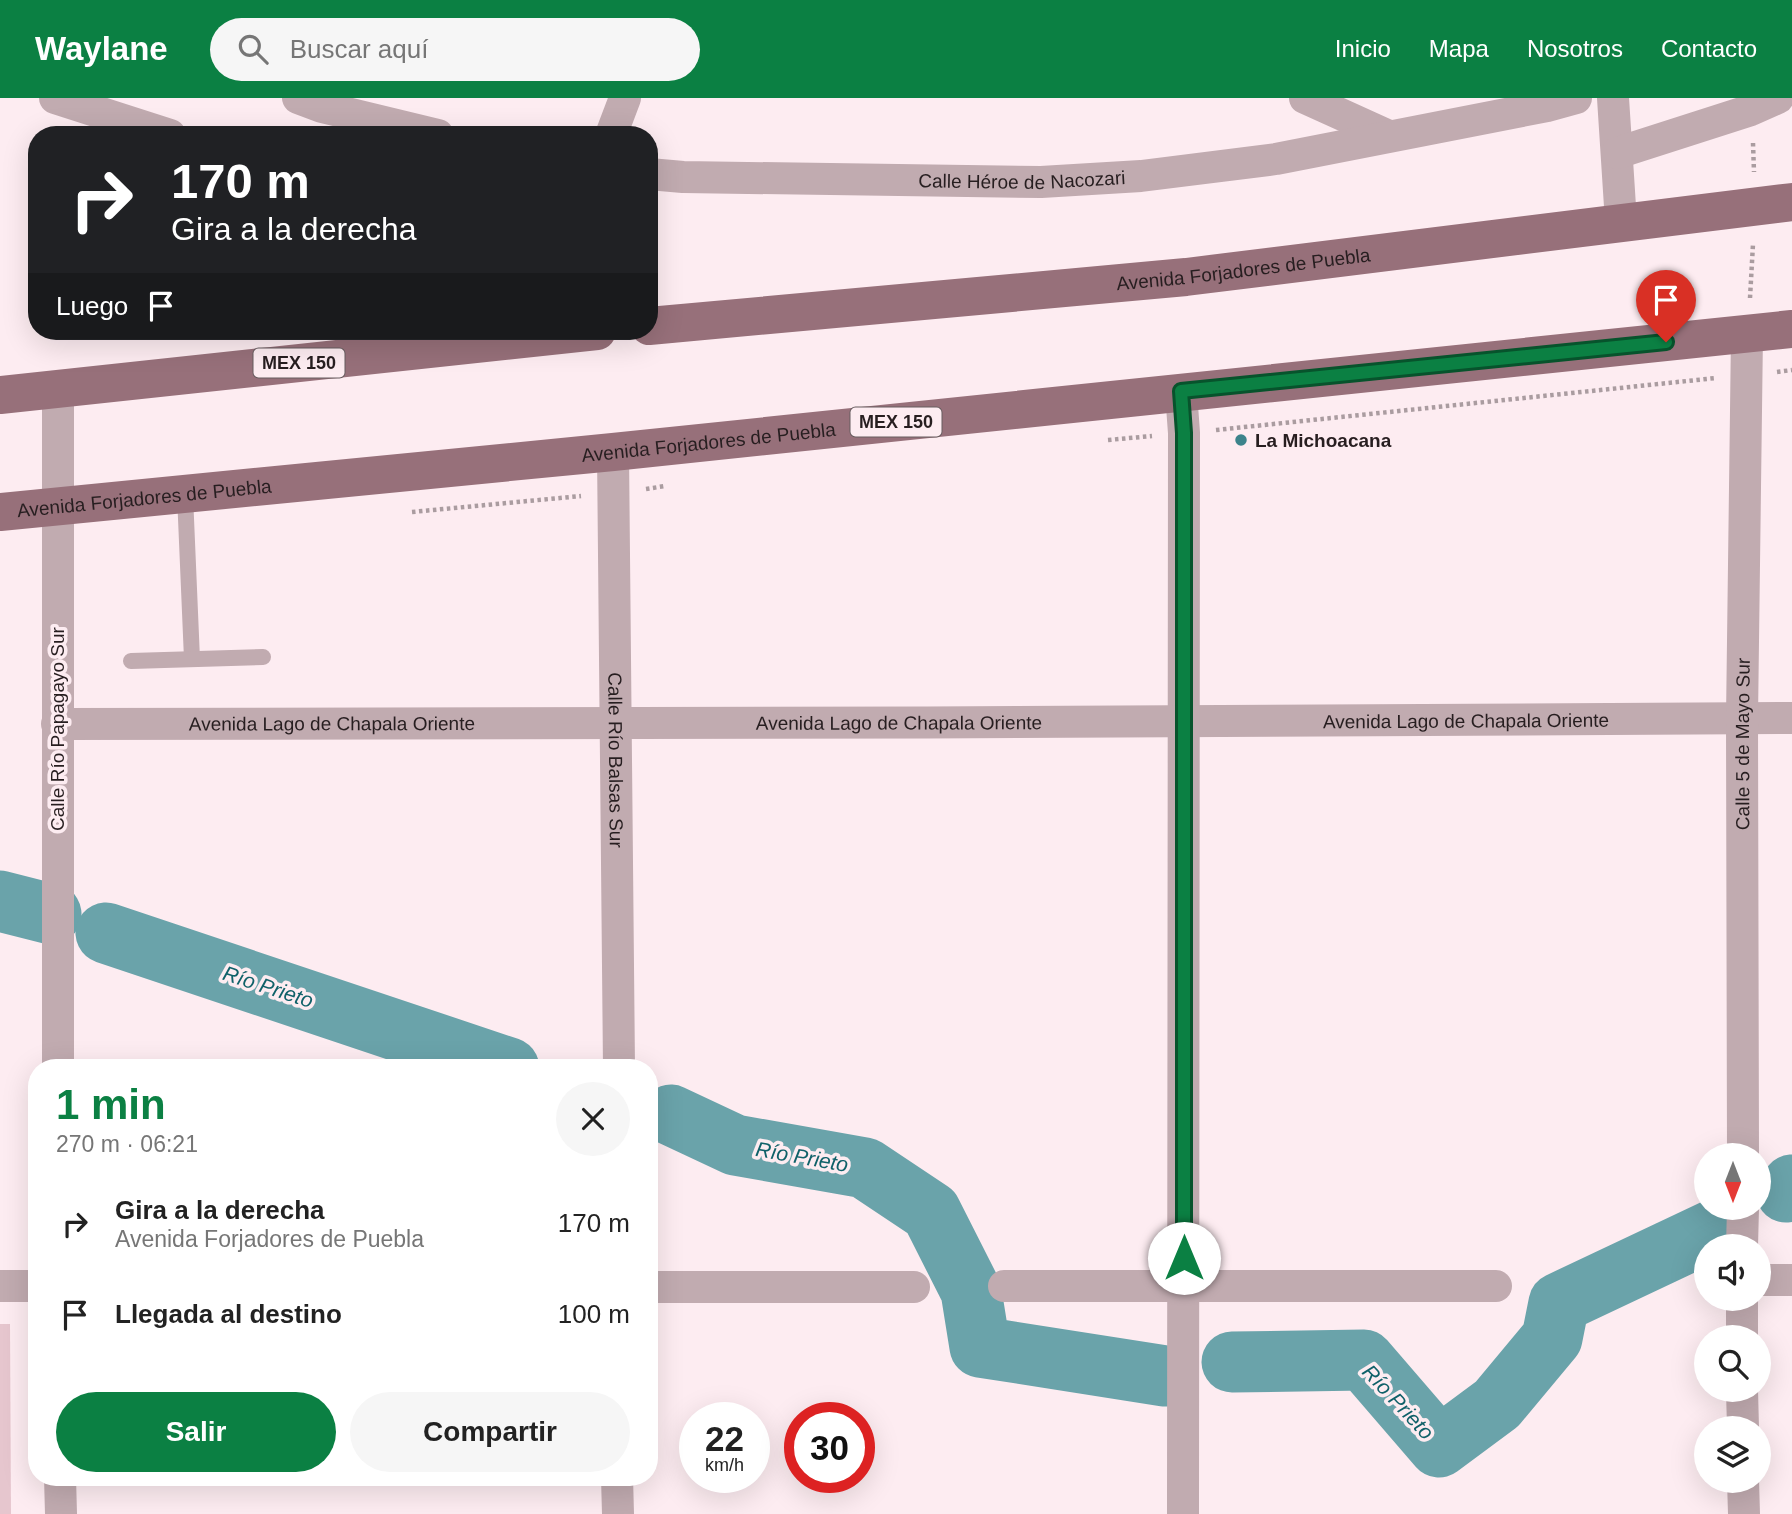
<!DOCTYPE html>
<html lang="es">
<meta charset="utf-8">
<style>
body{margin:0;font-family:Arial,sans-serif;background:#f6f6f6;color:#222;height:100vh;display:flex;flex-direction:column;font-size:26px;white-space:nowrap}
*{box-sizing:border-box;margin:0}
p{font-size:23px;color:#767676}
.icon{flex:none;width:38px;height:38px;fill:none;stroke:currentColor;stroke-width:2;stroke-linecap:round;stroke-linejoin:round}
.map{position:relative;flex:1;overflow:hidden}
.panel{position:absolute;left:28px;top:961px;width:630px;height:427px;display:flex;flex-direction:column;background:#fff;border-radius:28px;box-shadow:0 7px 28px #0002}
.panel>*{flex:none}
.banner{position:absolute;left:28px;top:28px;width:630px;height:214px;border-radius:28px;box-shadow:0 7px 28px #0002;background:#202124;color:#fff;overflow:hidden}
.needle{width:46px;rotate:180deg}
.buttons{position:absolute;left:1694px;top:1045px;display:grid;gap:14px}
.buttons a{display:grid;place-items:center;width:77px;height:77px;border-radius:50%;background:#fff;box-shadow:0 7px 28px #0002;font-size:35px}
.speed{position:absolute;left:679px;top:1304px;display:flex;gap:14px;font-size:35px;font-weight:700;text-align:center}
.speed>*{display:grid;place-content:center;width:91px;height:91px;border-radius:50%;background:#fff;box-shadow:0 7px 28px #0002;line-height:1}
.speed small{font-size:18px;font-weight:400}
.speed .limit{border:10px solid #d22;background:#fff;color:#111}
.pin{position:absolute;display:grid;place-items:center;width:60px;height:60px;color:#fff;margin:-72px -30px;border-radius:50% 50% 50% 0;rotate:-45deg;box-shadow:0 0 7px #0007}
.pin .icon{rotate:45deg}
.me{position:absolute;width:77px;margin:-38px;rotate:0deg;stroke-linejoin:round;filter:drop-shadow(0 0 5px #0008)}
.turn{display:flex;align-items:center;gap:24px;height:147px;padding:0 28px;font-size:32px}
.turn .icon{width:91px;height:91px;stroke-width:2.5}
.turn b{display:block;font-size:49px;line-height:60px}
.then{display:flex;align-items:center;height:66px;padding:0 28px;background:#0003;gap:14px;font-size:26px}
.round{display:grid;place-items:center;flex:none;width:74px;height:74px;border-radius:37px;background:#f6f6f6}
.headline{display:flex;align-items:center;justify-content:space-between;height:119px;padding:0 28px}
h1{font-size:42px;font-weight:700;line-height:52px;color:#0b8043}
.button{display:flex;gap:14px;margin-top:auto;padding:14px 28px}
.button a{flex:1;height:80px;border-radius:42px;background:#0b8043;color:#fff;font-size:28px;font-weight:700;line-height:80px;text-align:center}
.button a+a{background:#f6f6f6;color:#222}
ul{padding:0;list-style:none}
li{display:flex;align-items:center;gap:21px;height:91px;padding:0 28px}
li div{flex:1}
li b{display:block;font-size:26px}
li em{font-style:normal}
header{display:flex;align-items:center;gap:42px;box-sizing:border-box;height:98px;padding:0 35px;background:#0b8043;color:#fff}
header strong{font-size:33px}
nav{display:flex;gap:38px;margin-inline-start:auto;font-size:24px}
.search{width:490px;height:63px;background:#f6f6f6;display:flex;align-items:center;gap:18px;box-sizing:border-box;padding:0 24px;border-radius:38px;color:#767676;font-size:26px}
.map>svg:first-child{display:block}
.green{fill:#e6c6ce}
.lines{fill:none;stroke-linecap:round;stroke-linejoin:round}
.river{stroke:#6aa3aa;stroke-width:61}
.path{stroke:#aa9ca0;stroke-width:4.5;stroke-dasharray:3.5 3.5;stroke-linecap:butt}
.service{stroke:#c1abb0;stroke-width:16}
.minor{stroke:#c1abb0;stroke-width:32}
.primary{stroke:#97707a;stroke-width:38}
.route-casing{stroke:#07532c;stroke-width:18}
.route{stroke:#0b8043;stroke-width:12}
.poi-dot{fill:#3c838b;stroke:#fdecf1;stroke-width:2.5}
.labels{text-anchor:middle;stroke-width:7;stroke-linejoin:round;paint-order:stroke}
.shield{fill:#fdecf1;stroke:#675c5f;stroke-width:2}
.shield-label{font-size:18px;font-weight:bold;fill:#271e20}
.street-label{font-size:19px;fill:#271e20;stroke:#fdecf1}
.poi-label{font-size:19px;font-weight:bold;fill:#271e20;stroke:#fdecf1;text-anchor:start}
.water-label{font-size:21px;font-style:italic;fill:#106169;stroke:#fdecf1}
</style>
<header>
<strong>Waylane</strong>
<div class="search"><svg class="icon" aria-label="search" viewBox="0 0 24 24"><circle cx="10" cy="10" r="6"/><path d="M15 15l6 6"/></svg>Buscar aquí</div>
<nav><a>Inicio</a><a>Mapa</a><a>Nosotros</a><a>Contacto</a></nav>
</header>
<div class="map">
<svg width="1792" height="1416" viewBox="0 0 1792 1416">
<rect width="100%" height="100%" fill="#fdecf1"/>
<path class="green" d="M0 1226H10L11 1416H0Z"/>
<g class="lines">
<g class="river">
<path d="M0 803 51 816"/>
<path d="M106 835 509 970"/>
<path d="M671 1017 735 1047 865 1070 931 1114 971 1193 980 1249 1165 1278"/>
<path d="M1786 1094 1792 1087"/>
<path d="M1232 1264 1364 1262 1439 1349 1497 1306 1552 1240 1559 1205 1724 1127"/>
</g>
<g class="path">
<path d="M1753 45 1754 74"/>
<path d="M1750 200 1753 146"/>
<path d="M1777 274 1792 272"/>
<path d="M1216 332 1716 280"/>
<path d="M1108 342 1152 338"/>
<path d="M646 391 665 388"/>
<path d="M412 414 581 398"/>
</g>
<g class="service">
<path d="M185 397 192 561"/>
<path d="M131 563 263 559"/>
</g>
<g class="minor">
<path d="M55 0 170 37"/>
<path d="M298 0 322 9 438 37"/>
<path d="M1305 0 1389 38"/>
<path d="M1613 0 1621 124"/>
<path d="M611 37 625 0"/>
<path d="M1617 55 1751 12 1778 0"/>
<path id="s1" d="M649 76 683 79 1041 84 1141 78 1276 61 1547 8 1576 0"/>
<path d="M58 292V970"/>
<path d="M1181 294 1184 335 1183 1416"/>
<path id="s2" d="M613 354 619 970"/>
<path id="s3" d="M57 626C635 624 1214 626 1792 620"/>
<path id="s4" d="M1743 1057 1742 620 1747 236"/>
<path d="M1742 1148 1743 1110"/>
<path d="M1759 1182H1792"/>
<path d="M0 1188H37"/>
<path d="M1004 1188H1496"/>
<path d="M649 1189H914"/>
<path d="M1742 1200V1239"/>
<path d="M1742 1292 1743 1330"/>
<path d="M60 1379 61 1416"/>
<path d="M617 1379 618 1416"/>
<path d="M1743 1382 1744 1416"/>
</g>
<g class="primary">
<path id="s5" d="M649 228 1186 179 1792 104"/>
<path d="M0 297 597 233"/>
<path id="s6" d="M0 414 613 354 1792 231"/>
</g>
</g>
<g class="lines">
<defs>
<path id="route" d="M1184 1160V335L1181 293 1666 244"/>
</defs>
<use href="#route" class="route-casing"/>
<use href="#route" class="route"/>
</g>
<circle class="poi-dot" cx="1241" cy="342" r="7"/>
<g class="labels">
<g class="shield">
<rect x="253.5" y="250.5" width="91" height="29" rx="5"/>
<rect x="850.5" y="309.5" width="91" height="29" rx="5"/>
</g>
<g class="shield-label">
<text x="299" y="271">MEX 150</text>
<text x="896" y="330">MEX 150</text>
</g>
<g class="street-label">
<text dy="7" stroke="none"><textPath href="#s1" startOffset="373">Calle Héroe de Nacozari</textPath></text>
<text dy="7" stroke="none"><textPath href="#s5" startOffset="597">Avenida Forjadores de Puebla</textPath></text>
<text dy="7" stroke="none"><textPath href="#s6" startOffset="712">Avenida Forjadores de Puebla</textPath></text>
<text dy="7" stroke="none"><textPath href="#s6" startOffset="145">Avenida Forjadores de Puebla</textPath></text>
<text dy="7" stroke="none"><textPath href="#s3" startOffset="1409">Avenida Lago de Chapala Oriente</textPath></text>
<text dy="7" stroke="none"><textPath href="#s3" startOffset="842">Avenida Lago de Chapala Oriente</textPath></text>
<text dy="7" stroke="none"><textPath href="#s3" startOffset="275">Avenida Lago de Chapala Oriente</textPath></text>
<text transform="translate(57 631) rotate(-90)" y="7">Calle Río Papagayo Sur</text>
<text dy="7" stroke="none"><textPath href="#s4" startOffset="411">Calle 5 de Mayo Sur</textPath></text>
<text dy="7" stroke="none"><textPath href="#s2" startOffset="308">Calle Río Balsas Sur</textPath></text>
</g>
<g class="poi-label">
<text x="1255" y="349">La Michoacana</text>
</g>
<g class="water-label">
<text transform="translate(268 889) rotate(18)" y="7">Río Prieto</text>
<text transform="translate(802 1059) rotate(10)" y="7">Río Prieto</text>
<text transform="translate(1398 1304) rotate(47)" y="7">Río Prieto</text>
</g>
</g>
</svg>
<div class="buttons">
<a><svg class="needle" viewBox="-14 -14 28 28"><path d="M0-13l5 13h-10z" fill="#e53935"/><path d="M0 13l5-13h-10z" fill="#767676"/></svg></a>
<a><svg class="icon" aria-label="sound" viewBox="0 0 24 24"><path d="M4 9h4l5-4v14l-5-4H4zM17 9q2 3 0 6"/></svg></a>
<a><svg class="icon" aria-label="search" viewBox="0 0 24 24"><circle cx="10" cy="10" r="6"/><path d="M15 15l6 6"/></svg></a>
<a><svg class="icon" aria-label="layers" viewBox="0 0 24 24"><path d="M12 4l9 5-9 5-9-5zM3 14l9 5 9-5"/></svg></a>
</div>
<div class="speed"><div>22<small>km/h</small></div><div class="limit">30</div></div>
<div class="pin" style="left:1666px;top:244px;background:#d93025"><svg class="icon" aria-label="arrive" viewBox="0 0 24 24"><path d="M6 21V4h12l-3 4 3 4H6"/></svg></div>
<svg class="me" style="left:1184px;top:1160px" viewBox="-20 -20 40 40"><circle r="19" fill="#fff"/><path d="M0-13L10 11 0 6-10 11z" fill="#0b8043"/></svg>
<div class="banner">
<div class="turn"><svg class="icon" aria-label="right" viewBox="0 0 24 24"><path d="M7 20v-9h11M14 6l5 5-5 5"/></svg><div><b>170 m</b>Gira a la derecha</div></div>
<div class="then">Luego<svg class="icon" aria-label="arrive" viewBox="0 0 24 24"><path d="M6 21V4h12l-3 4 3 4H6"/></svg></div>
</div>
<section class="panel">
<div class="headline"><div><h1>1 min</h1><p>270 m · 06:21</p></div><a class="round"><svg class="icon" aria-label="close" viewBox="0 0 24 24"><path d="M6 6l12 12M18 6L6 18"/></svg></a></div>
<ul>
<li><svg class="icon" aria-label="right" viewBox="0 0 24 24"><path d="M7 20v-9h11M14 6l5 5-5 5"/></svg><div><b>Gira a la derecha</b><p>Avenida Forjadores de Puebla</p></div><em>170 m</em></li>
<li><svg class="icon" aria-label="arrive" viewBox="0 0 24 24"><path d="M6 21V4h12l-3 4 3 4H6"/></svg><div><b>Llegada al destino</b></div><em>100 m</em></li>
</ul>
<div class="button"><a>Salir</a><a>Compartir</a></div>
</section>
</div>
